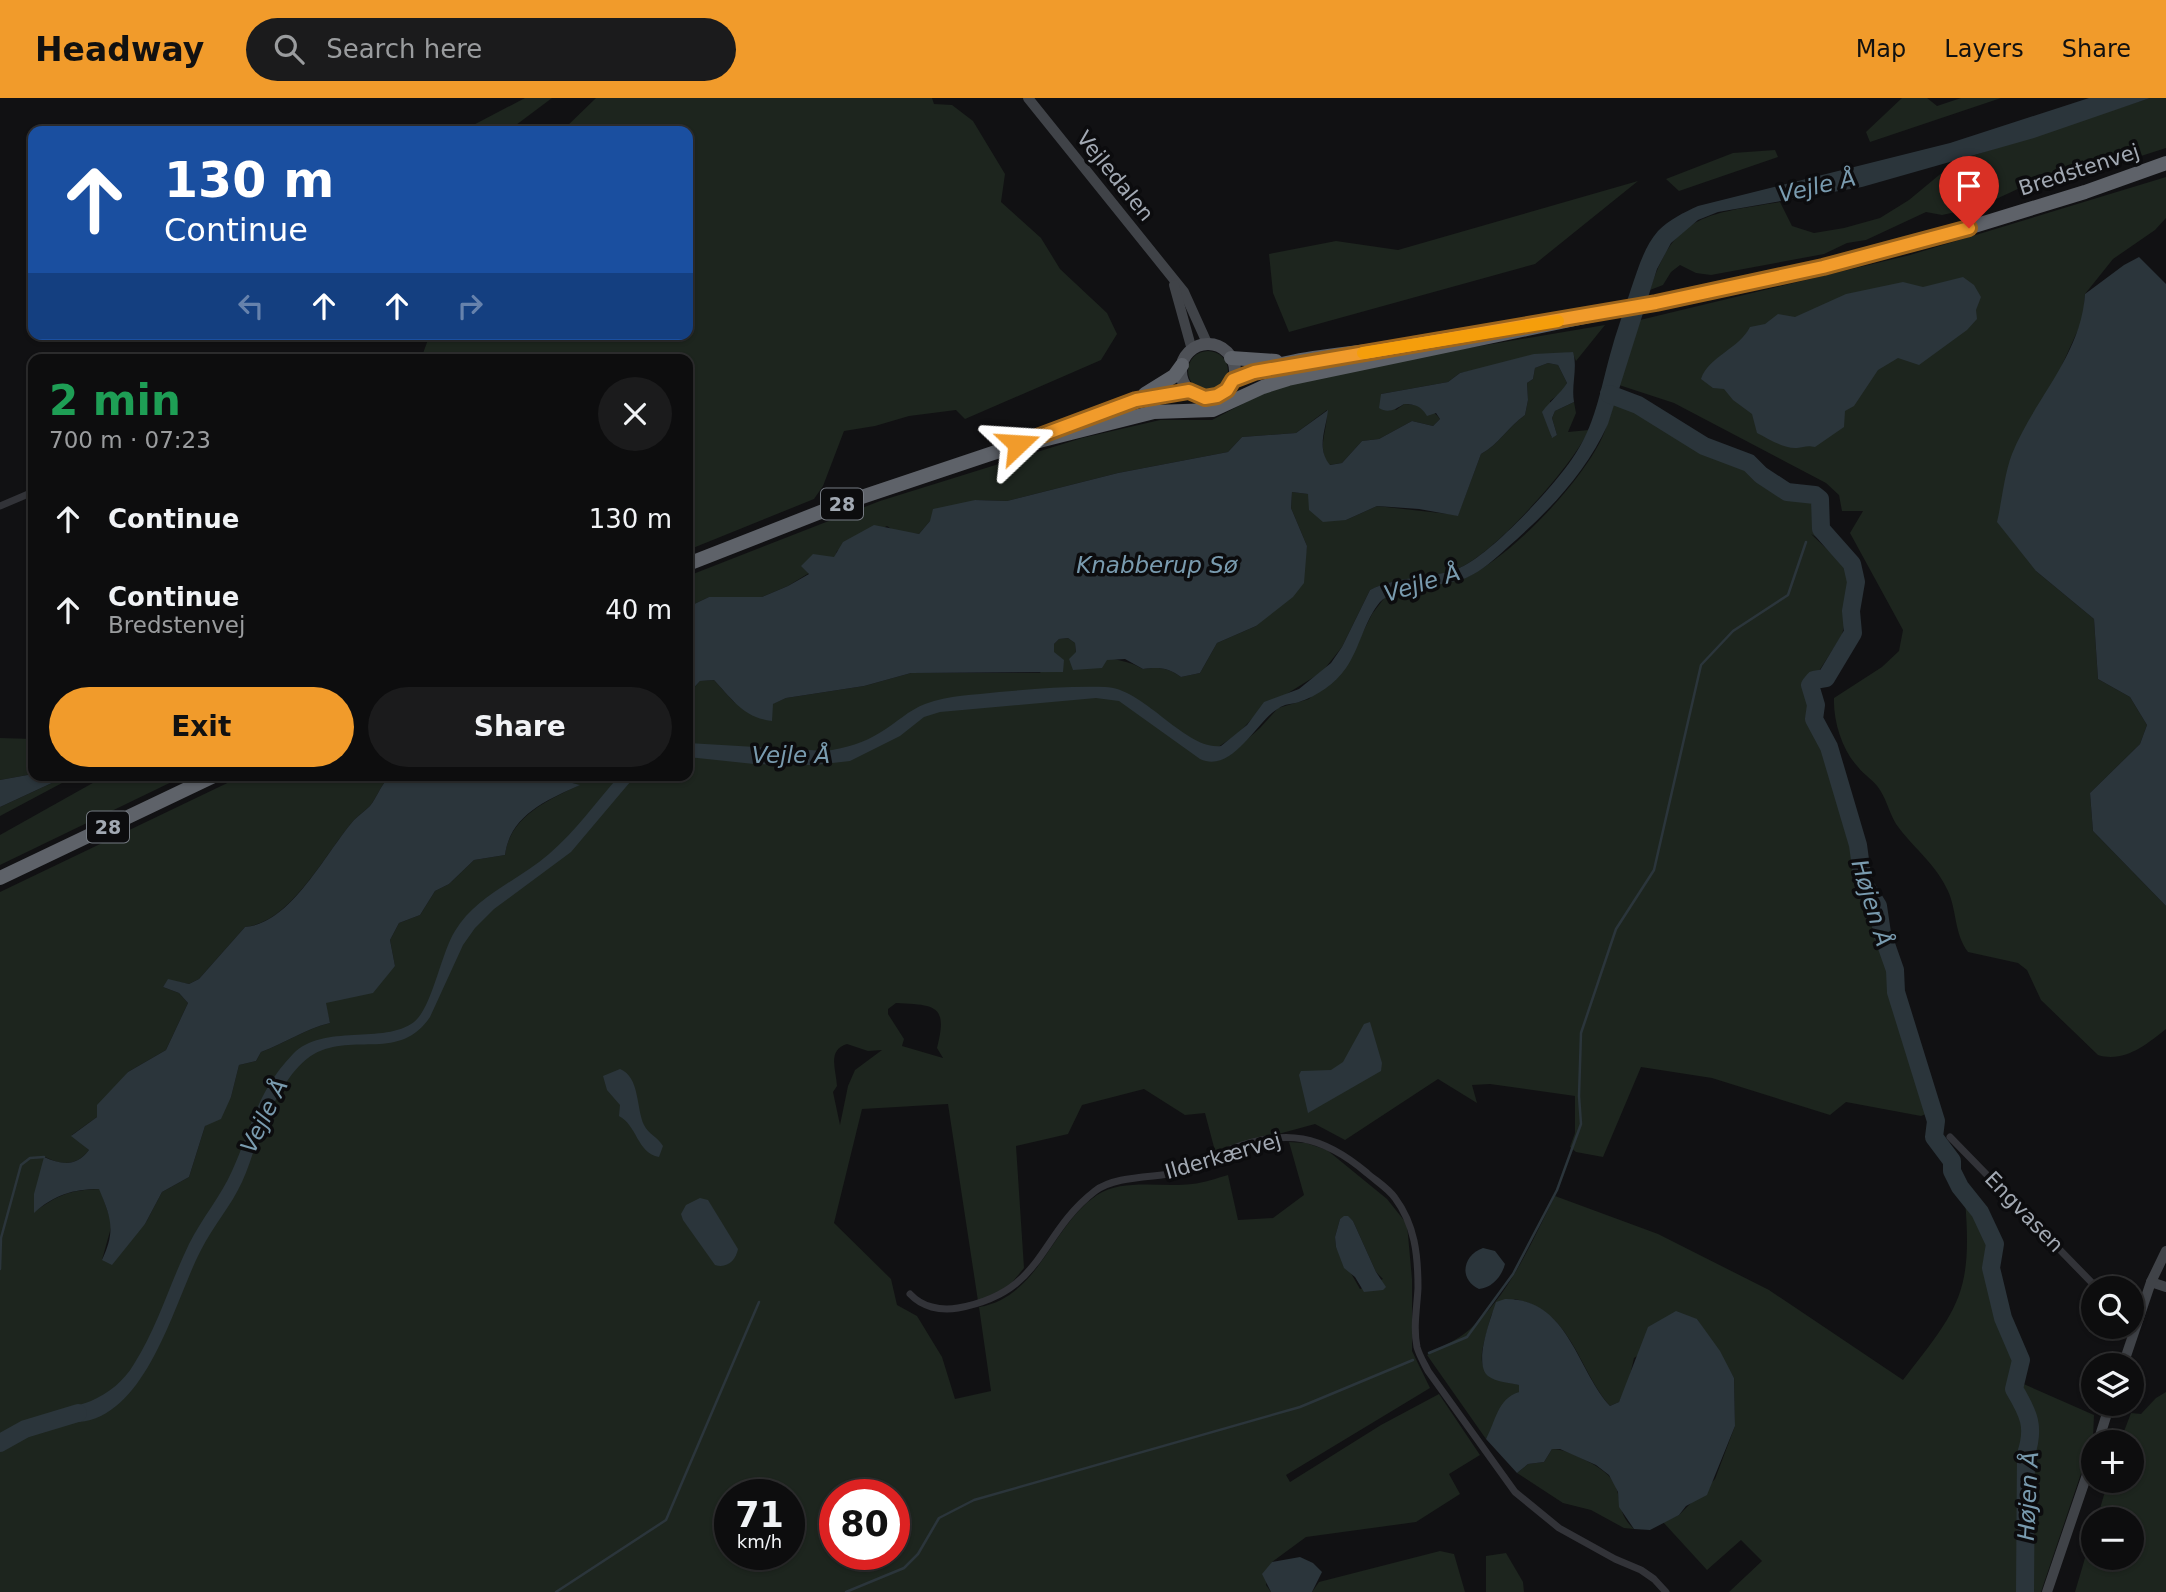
<!DOCTYPE html>
<meta charset="utf-8">
<style>
body{margin:0;font-family:"DejaVu Sans",sans-serif;background:#1b1b1c;color:#f1f3f6;height:100vh;display:flex;flex-direction:column;font-size:26px;white-space:nowrap}
*{box-sizing:border-box;margin:0}
p{font-size:23px;color:#9a9c9e}
.icon{flex:none;width:38px;height:38px;fill:none;stroke:currentColor;stroke-width:2;stroke-linecap:round;stroke-linejoin:round}
.map{position:relative;flex:1;overflow:hidden}
.sheet{position:absolute;left:28px;top:256px;width:665px;height:427px;display:flex;flex-direction:column;background:#0d0d0e;border-radius:14px;box-shadow:0 2px 5px #0004,0 0 0 2px #2d2d2e}
.sheet>*{flex:none}
.top-card{position:absolute;left:28px;top:28px;width:665px;height:214px;border-radius:14px;box-shadow:0 2px 5px #0004,0 0 0 2px #2d2d2e;background:#1a4fa0;color:#fff;overflow:hidden}
.tools{position:absolute;left:2081px;top:1178px;display:grid;gap:14px}
.tools a{display:grid;place-items:center;width:63px;height:63px;border-radius:50%;background:#0d0d0e;box-shadow:0 2px 5px #0004,0 0 0 2px #2d2d2e;font-size:35px}
.speed{position:absolute;left:714px;top:1381px;display:flex;gap:14px;font-size:35px;font-weight:700;text-align:center}
.speed>*{display:grid;place-content:center;width:91px;height:91px;border-radius:50%;background:#0d0d0e;box-shadow:0 2px 5px #0004,0 0 0 2px #2d2d2e;line-height:1}
.speed small{font-size:18px;font-weight:400}
.speed .limit{border:10px solid #d22;background:#fff;color:#111}
.pin{position:absolute;display:grid;place-items:center;width:60px;height:60px;color:#fff;margin:-72px -30px;border-radius:50% 50% 50% 0;rotate:-45deg;box-shadow:0 0 7px #0007}
.pin .icon{rotate:45deg}
.me{position:absolute;width:77px;margin:-38px;rotate:70deg;stroke-linejoin:round;filter:drop-shadow(0 0 5px #0008)}
.turn{display:flex;align-items:center;gap:24px;height:147px;padding:0 21px;font-size:32px}
.turn .icon{width:91px;height:91px;stroke-width:2.5}
.turn b{display:block;font-size:49px;line-height:60px}
.lanes{display:flex;align-items:center;height:66px;padding:0 21px;background:#0003;justify-content:center;gap:35px;direction:ltr}
.lanes .off{opacity:.35}
.round{display:grid;place-items:center;flex:none;width:74px;height:74px;border-radius:37px;background:#1b1b1c}
.headline{display:flex;align-items:center;justify-content:space-between;height:119px;padding:0 21px}
h1{font-size:42px;font-weight:800;line-height:52px;color:#1e9e55}
.cta{display:flex;gap:14px;margin-top:auto;padding:14px 21px}
.cta a{flex:1;height:80px;border-radius:42px;background:#f19b2b;color:#111;font-size:28px;font-weight:800;line-height:80px;text-align:center}
.cta a+a{background:#1b1b1c;color:#f1f3f6}
ul{padding:0;list-style:none}
li{display:flex;align-items:center;gap:21px;height:91px;padding:0 21px}
li div{flex:1}
li b{display:block;font-size:26px}
li em{font-style:normal}
header{display:flex;align-items:center;gap:42px;box-sizing:border-box;height:98px;padding:0 35px;background:#f19b2b;color:#111}
header strong{font-size:33px}
nav{display:flex;gap:38px;margin-inline-start:auto;font-size:24px}
.search{width:490px;height:63px;background:#1b1b1c;display:flex;align-items:center;gap:18px;box-sizing:border-box;padding:0 24px;border-radius:38px;color:#9a9c9e;font-size:26px}
.map>svg:first-child{display:block}
.green{fill:#1d251e;fill-rule:evenodd}
.water{fill:#2b353b}
.lines{fill:none;stroke-linecap:round;stroke-linejoin:round}
.stream{stroke:#2b353b;stroke-width:2.5}
.river{stroke:#2b353b;stroke-width:18}
.street{stroke:#323338;stroke-width:7}
.secondary{stroke:#404348;stroke-width:10}
.primary{stroke:#4e5157;stroke-width:12}
.highway{stroke:#5e6269;stroke-width:14}
.route-casing{stroke:#9d651c;stroke-width:18}
.route{stroke:#f19b2b;stroke-width:12}
.slow{stroke:#f59e0b;stroke-width:12}
.labels{text-anchor:middle;stroke-width:7;stroke-linejoin:round;paint-order:stroke}
.shield{fill:#0c0c0e;stroke:#757a82;stroke-width:2}
.shield-label{font-size:19px;font-weight:bold;fill:#a2a9b3}
.street-label{font-size:21px;fill:#a2a9b3;stroke:#0c0c0e}
.water-label{font-size:23px;font-style:italic;fill:#799baf;stroke:#0c0c0e}
</style>
<header>
<strong>Headway</strong>
<div class="search"><svg class="icon" aria-label="search" viewBox="0 0 24 24"><circle cx="10" cy="10" r="6"/><path d="M15 15l6 6"/></svg>Search here</div>
<nav><a>Map</a><a>Layers</a><a>Share</a></nav>
</header>
<div class="map">
<svg width="2166" height="1494" viewBox="0 0 2166 1494">
<rect width="100%" height="100%" fill="#111113"/>
<g class="green">
<path d="M525 0H552L508 33H462Z"/>
<path d="M596 0H932L934 6 952 7 973 23 1005 76 1001 104 1041 140 1060 171 1107 215 1117 236 1101 262 965 321 956 312 909 318 875 328 844 333 823 388 814 401 688 452V261H421L430 236H688V33H562Z"/>
<path d="M1902 0H1927L1937 8 1961 0H2001L1870 44 1866 34Z"/>
<path d="M2150 0H2166V50L2060 84 2037 90 2022 89 1979 109 1942 117 1926 114 1866 142 1847 145 1824 156 1711 177 1696 175 1680 167 1671 174 1663 187 1650 192C1674 115 1709 116 1780 104L1792 128 1814 135 1844 130 1880 120 1909 102 1956 63Z"/>
<path d="M1775 52 1778 59 1679 93 1666 81 1733 55Z"/>
<path d="M2166 79V120L2155 132 2113 161 2085 196 2083 221 2062 267 2036 473 2094 521 2098 581 2130 599 2147 627 2140 646 2090 695 2093 733 2166 808V931C2146 947 2124 965 2098 957L2041 902 2027 872 2018 865 1968 854C1954 835 1957 813 1948 793 1937 768 1915 751 1899 730 1890 719 1888 704 1880 692 1874 682 1865 678 1858 669 1842 652 1833 622 1834 600L1882 569 1899 553 1903 532 1850 435 1863 413H1842L1839 397 1826 385 1674 305 1619 287 1640 222 1910 157Z"/>
<path d="M1638 83 1535 166 1289 234 1273 195 1269 156 1336 143 1398 152Z"/>
<path d="M1605 227 1576 263 1572 254 1460 275 1448 284 1381 296 1396 312 1404 306C1416 306 1433 310 1440 321L1433 328 1412 323 1379 341 1362 343 1342 365 1329 367C1316 349 1328 333 1327 312L1296 335 1242 339 1228 354 1118 375 1007 403 975 402 930 423 919 436 894 433 887 428 837 453 835 459 788 488 762 499H709L688 509V478L880 403 1082 340 1160 322H1212L1267 293 1294 285 1433 256Z"/>
<circle cx="1208" cy="273" r="20"/>
<path d="M1548 265 1558 267 1567 285 1562 294 1550 303 1551 339 1557 337 1552 320 1555 313 1574 304 1576 315 1568 334 1589 332C1572 368 1495 455 1459 470 1431 482 1398 478 1370 492L1342 549 1322 574 1259 613 1238 636 1218 649 1227 659 1260 630 1278 610 1309 601 1354 552 1372 516 1385 499 1465 480C1511 458 1576 390 1600 344 1607 330 1611 314 1616 299L1700 349 1745 370 1779 396 1810 401 1815 415 1818 440 1811 436 1830 454 1843 457 1851 484 1846 499V519L1842 537 1819 573 1811 576 1807 588 1816 607 1814 621 1829 649 1840 683 1858 747 1863 784 1878 808 1882 835 1895 872 1896 894 1933 1013 1921 1018 1846 1004 1830 1017 1712 980 1641 969 1603 1059 1576 1054 1570 1049 1575 1035V998L1490 986 1472 987 1477 1005 1438 981 1345 1042 1315 1026 1215 1053 1205 1015 1185 1017 1144 991 1082 1007 1068 1036 1016 1048 1024 1170 1006 1192 978 1203 948 1006 862 1011 834 1125 891 1181 897 1207 917 1218 942 1259 955 1301 991 1293 979 1209C1039 1199 1051 1128 1097 1097 1124 1080 1162 1090 1192 1086 1204 1085 1217 1080 1228 1077L1238 1122 1273 1120 1304 1097 1289 1044 1306 1045 1327 1052 1387 1101 1407 1126 1412 1181V1253L1430 1290 1286 1377 1290 1384 1381 1327 1439 1296 1480 1357 1449 1376 1460 1396 1416 1424 1306 1439 1272 1464 1266 1487 1271 1494H0V794L244 677H392C381 685 378 698 370 708 365 713 359 717 354 722 326 754 291 825 245 829L199 881 189 886 168 882 163 889 179 895 188 905 166 952 128 974 97 1019 72 1037 89 1052C76 1068 63 1068 45 1059L34 1114C58 1097 69 1092 100 1091L112 1126 102 1162 145 1126 162 1094 189 1079 205 1028 231 999 239 967 256 963 261 954C285 945 305 931 330 925L325 905 395 868 390 842 399 825 420 817 435 793 449 786 474 762 505 757C510 718 547 703 579 687L565 683V677H688V596L700 583 714 582 734 604 772 623V606L786 600 864 588 911 575H1040L1054 554V546L1059 541 1068 540 1075 545 1076 554C1101 561 1122 559 1143 571 1158 569 1168 569 1181 579L1200 575 1217 545 1256 528 1306 454 1307 448 1291 410 1292 394 1308 396 1346 422 1377 408 1458 417 1481 356C1499 346 1508 329 1525 317L1528 302 1527 285 1533 281 1535 270ZM896 905C936 907 948 907 937 950L943 960 902 948 904 941 888 916V911ZM847 946 868 953 882 952 855 972 848 988 840 1027 833 994 837 988C836 971 827 952 847 946ZM1346 1118 1353 1123 1376 1174 1383 1181 1360 1191 1336 1149 1335 1139 1340 1121ZM730 1396H789V1456H730ZM835 1396H894V1456H835Z"/>
<path d="M0 640 33 641V676L0 682Z"/>
<path d="M69 677H77L0 718V709Z"/>
<path d="M107 677H186L0 767V737Z"/>
<path d="M1555 1098 1658 1136 1769 1192 1903 1282C1958 1211 1973 1196 1965 1102L1986 1117 1996 1136 1999 1193 2011 1232 2024 1261 2019 1284 2094 1317 2093 1340 2041 1494H1729L1762 1463 1741 1442 1707 1472 1663 1424 1679 1417 1715 1381 1735 1328 1734 1280 1697 1221 1634 1260 1628 1286 1619 1304 1610 1308C1577 1269 1572 1213 1515 1201L1493 1214 1491 1218C1480 1261 1469 1277 1520 1287L1519 1294 1486 1341 1427 1257C1440 1249 1458 1242 1469 1232 1510 1196 1531 1145 1555 1098Z"/>
<path d="M2166 1294V1494H2075L2093 1433V1460H2132V1421H2097L2108 1383 2132 1382V1344H2120L2131 1315 2141 1316 2156 1300Z"/>
<path d="M1552 1351C1562 1351 1570 1355 1579 1359 1595 1367 1615 1376 1618 1396 1621 1411 1622 1420 1634 1431L1624 1430 1591 1412 1563 1405 1517 1375 1528 1366 1544 1364Z"/>
<path d="M1440 1453 1454 1456 1465 1494H1312L1319 1484Z"/>
<path d="M1506 1455 1523 1484 1524 1494H1486V1458Z"/>
</g>
<g class="water">
<path d="M2089 0H2150L2034 40 1862 89 1718 114 1698 122 1671 145 1657 171 1608 326C1585 376 1549 413 1508 449 1496 460 1482 473 1466 480 1445 488 1391 491 1380 504 1364 523 1360 550 1346 570 1335 586 1317 598 1299 604 1293 606 1284 606 1279 610 1256 623 1233 676 1200 661L1119 603 1096 600 940 614 924 619 900 638 850 663 815 667 754 666 688 659V645L826 653C846 650 864 645 881 634 896 625 909 612 925 606 949 597 974 597 999 594 1034 591 1069 588 1105 589 1143 589 1186 653 1221 648L1247 627 1264 604 1299 591 1331 565 1342 549 1370 492C1397 478 1429 481 1457 471 1489 459 1552 390 1572 361 1595 329 1600 293 1610 257 1616 234 1624 213 1631 191 1638 171 1644 149 1658 133 1670 121 1683 115 1698 108L1950 45Z"/>
<path d="M2139 159 2166 186V808L2093 733 2090 695 2140 646 2147 627 2130 599 2098 581 2094 521 2036 473 1997 424C2002 403 2004 377 2012 356 2034 301 2081 258 2085 196L2124 167Z"/>
<path d="M1963 179 1974 187 1981 199 1976 212 1977 221 1967 232 1919 267 1898 260 1878 272 1854 308 1845 313 1844 329 1815 349C1807 347 1804 349 1797 350 1784 351 1769 341 1757 335L1752 316 1733 302 1724 291 1713 290 1701 281C1709 258 1739 251 1750 229L1765 226 1778 216 1795 219 1846 196 1903 184 1923 189Z"/>
<path d="M1573 254C1578 270 1571 287 1574 304L1555 313 1552 320 1557 337 1552 340 1542 314C1550 303 1560 296 1567 285L1558 267 1548 265 1535 270 1533 281 1527 285 1528 302 1525 317C1508 329 1499 346 1481 356L1458 418 1419 411 1377 408 1346 422 1323 424 1309 412 1308 396 1292 394 1291 410 1307 448 1304 485 1293 499 1256 528 1217 545 1200 575 1181 579C1168 569 1158 569 1143 571L1125 561 1107 562 1102 570 1073 572 1069 561 1076 554 1075 545 1068 540 1059 541 1054 546V554L1064 562 1063 574 911 575 864 588 786 600 773 606 772 623C744 620 732 601 714 582L700 583 688 596V509L709 499H762L788 488 809 476 801 468 813 456 834 459 843 444 874 427 919 436 930 423 933 411 975 402 1007 403 1118 375 1228 354 1242 339 1296 335 1328 312C1326 332 1316 350 1330 367L1342 365 1362 343 1379 341 1412 323 1433 328 1440 321 1436 315 1427 318C1421 308 1415 306 1404 306 1396 311 1388 316 1379 310L1381 296 1448 284 1460 275 1534 256Z"/>
<path d="M33 676 69 677 0 709V682Z"/>
<path d="M392 677H565V683L580 687C547 702 510 717 505 757L474 762 449 786 435 793 420 817 399 825 390 842 395 868 373 895 326 905 330 925C305 931 285 945 261 954L256 963 239 967 231 999 221 1021 205 1028 189 1079 162 1094 145 1126 112 1167 102 1162C116 1132 111 1120 99 1091 73 1091 54 1097 34 1115V1096L44 1059C62 1067 76 1069 89 1052L71 1038 97 1019V1007L128 974 166 952 188 905 179 895 163 889 168 881 189 886 199 881 245 829C291 826 326 754 354 722 359 717 365 713 370 708 378 698 381 685 392 677Z"/>
<path d="M620 677H636L571 754 494 811 475 830 463 847 430 919C400 964 354 934 314 956 292 969 278 997 267 1019 256 1040 252 1063 242 1084 231 1108 213 1128 201 1152 172 1207 142 1344 55 1322 64 1309 76 1309 91 1303 109 1295 124 1283 134 1266 158 1228 170 1185 189 1146 202 1120 221 1098 232 1073 252 1029 257 993 293 956 323 925 384 947 414 924 432 910 441 855 455 833 476 798 519 782 549 756 576 733 596 704 620 677Z"/>
<path d="M1370 924 1382 965 1381 973 1308 1015 1299 977 1301 973 1331 972 1343 964 1364 926Z"/>
<path d="M620 971C640 979 636 1010 644 1027 648 1036 658 1039 663 1048L659 1059C637 1055 637 1027 619 1018L620 1007 607 992 603 978Z"/>
<path d="M700 1100 708 1102 738 1151C736 1162 727 1171 715 1167L683 1122 681 1116 686 1107Z"/>
<path d="M1344 1118H1348L1353 1123 1376 1174 1386 1189 1383 1192 1364 1194 1355 1179 1344 1170 1336 1149 1335 1139 1340 1121Z"/>
<path d="M1483 1150 1495 1153 1505 1166C1502 1178 1492 1190 1479 1191 1458 1181 1463 1157 1483 1150Z"/>
<path d="M1505 1201C1568 1200 1576 1270 1610 1308L1619 1304 1648 1229 1676 1213 1697 1221 1720 1253 1734 1280 1735 1328 1707 1397 1686 1408 1679 1417 1650 1432 1634 1431 1619 1409 1618 1394 1609 1377 1596 1367 1560 1351H1552L1544 1364 1528 1366 1517 1375 1486 1341C1496 1323 1497 1301 1519 1294V1287C1510 1285 1496 1284 1488 1278 1473 1265 1491 1220 1496 1204Z"/>
<path d="M1300 1459 1313 1465 1322 1474 1312 1494H1271L1262 1476 1272 1464Z"/>
</g>
<g class="lines">
<g class="stream">
<path d="M0 1171 1 1140 21 1067 30 1060 44 1059"/>
<path d="M1429 1255 1467 1239 1513 1176 1557 1092 1581 1026 1579 998 1581 935 1616 831 1654 772 1701 567 1733 533 1788 497 1806 444"/>
<path d="M556 1494 666 1422 759 1204"/>
<path d="M846 1494 904 1470 918 1456 939 1420 974 1402 1300 1309 1413 1262"/>
</g>
<g class="river">
<path d="M1609 296 1638 307 1704 348 1749 365 1761 377 1787 394 1815 397 1820 401 1821 431 1852 466 1856 484 1851 513 1853 535 1826 580 1814 582 1810 587 1816 607 1814 621 1829 649 1858 747 1863 784 1878 808 1882 835 1895 872 1896 894 1936 1023 1934 1039 1952 1063V1073L1960 1089 1980 1114 1995 1146 1991 1170 2003 1220 2021 1262 2014 1291C2029 1316 2035 1329 2026 1356L2025 1494"/>
<path d="M0 1345 25 1331 78 1315"/>
</g>
<g class="street">
<path d="M0 408 33 394"/>
<path d="M1950 1039 2097 1190"/>
<path d="M910 1196C922 1209 940 1213 958 1210 1045 1194 1037 1138 1095 1093 1118 1075 1166 1081 1193 1071 1206 1066 1217 1056 1231 1051 1286 1030 1322 1037 1367 1075 1376 1083 1388 1090 1395 1100 1415 1127 1418 1157 1418 1190 1417 1210 1413 1229 1417 1249 1419 1257 1424 1265 1428 1273L1515 1394 1559 1430 1615 1461 1641 1472 1654 1481 1666 1494"/>
</g>
<g class="secondary">
<path d="M1028 0 1184 194 1208 247"/>
<path d="M1174 187 1192 252"/>
<path d="M2151 1184 2166 1189"/>
<path d="M2123 1267 2151 1184 2166 1153"/>
<path d="M2098 1344 2110 1306"/>
<path d="M2047 1494 2093 1359"/>
</g>
<circle class="primary" cx="1208" cy="273" r="27"/>
<g class="highway">
<path d="M1231 260 1276 263"/>
<path d="M1233 282C1283 259 1345 257 1399 249"/>
<path d="M1145 296 1174 278 1182 267"/>
<path d="M1064 329 1136 302 1189 293"/>
<path d="M999 353 1154 314 1213 312 1263 289 1288 281 1823 169 1922 144 2085 94 2166 65"/>
<path d="M688 466 841 406 1005 351"/>
<path d="M0 780 216 677"/>
</g>
</g>
<g class="lines">
<defs>
<path id="route" d="M1018 346 1136 302 1189 293 1205 300 1217 298 1227 292 1233 282 1254 274 1656 205 1823 169 1969 130"/>
</defs>
<use href="#route" class="route-casing"/>
<use href="#route" class="route"/>
<path class="slow" d="M1363 255 1558 223"/>
</g>
<g class="labels">
<g class="shield">
<rect x="821" y="390.5" width="42" height="31" rx="5"/>
<rect x="87" y="713.5" width="42" height="31" rx="5"/>
</g>
<g class="shield-label">
<text x="842" y="413">28</text>
<text x="108" y="736">28</text>
</g>
<g class="street-label">
<text transform="translate(2079 72) rotate(-18)" y="7">Bredstenvej</text>
<text transform="translate(1115 78) rotate(51)" y="7">Vejledalen</text>
<text transform="translate(1223 1058) rotate(-16)" y="7">Ilderkærvej</text>
<text transform="translate(2024 1114) rotate(46)" y="7">Engvasen</text>
</g>
<g class="water-label">
<text transform="translate(1817 88) rotate(-13)" y="8">Vejle Å</text>
<text x="1157" y="475">Knabberup Sø</text>
<text transform="translate(1422 485) rotate(-17)" y="8">Vejle Å</text>
<text x="791" y="665">Vejle Å</text>
<text transform="translate(1872 805) rotate(73)" y="8">Højen Å</text>
<text transform="translate(264 1018) rotate(-64)" y="8">Vejle Å</text>
<text transform="translate(2028 1398) rotate(-87)" y="8">Højen Å</text>
</g>
</g>
</svg>
<div class="tools">
<a><svg class="icon" aria-label="search" viewBox="0 0 24 24"><circle cx="10" cy="10" r="6"/><path d="M15 15l6 6"/></svg></a>
<a><svg class="icon" aria-label="layers" viewBox="0 0 24 24"><path d="M12 4l9 5-9 5-9-5zM3 14l9 5 9-5"/></svg></a>
<a>+</a>
<a>−</a>
</div>
<div class="speed"><div>71<small>km/h</small></div><div class="limit">80</div></div>
<div class="pin" style="left:1969px;top:130px;background:#d93025"><svg class="icon" aria-label="arrive" viewBox="0 0 24 24"><path d="M6 21V4h12l-3 4 3 4H6"/></svg></div>
<svg class="me" style="left:1018px;top:346px" viewBox="-20 -20 40 40"><path d="M0-17L14 15 0 8-14 15z" fill="#f19b2b" stroke="#fff" stroke-width="4"/></svg>
<div class="top-card">
<div class="turn"><svg class="icon" aria-label="ahead" viewBox="0 0 24 24"><path d="M12 20V5M6 11l6-6 6 6"/></svg><div><b>130 m</b>Continue</div></div>
<div class="lanes"><svg class="icon off" aria-label="left" viewBox="0 0 24 24"><path d="M17 20v-9H6M10 6l-5 5 5 5"/></svg><svg class="icon" aria-label="ahead" viewBox="0 0 24 24"><path d="M12 20V5M6 11l6-6 6 6"/></svg><svg class="icon" aria-label="ahead" viewBox="0 0 24 24"><path d="M12 20V5M6 11l6-6 6 6"/></svg><svg class="icon off" aria-label="right" viewBox="0 0 24 24"><path d="M7 20v-9h11M14 6l5 5-5 5"/></svg></div>
</div>
<section class="sheet">
<div class="headline"><div><h1>2 min</h1><p>700 m · 07:23</p></div><a class="round"><svg class="icon" aria-label="close" viewBox="0 0 24 24"><path d="M6 6l12 12M18 6L6 18"/></svg></a></div>
<ul>
<li><svg class="icon" aria-label="ahead" viewBox="0 0 24 24"><path d="M12 20V5M6 11l6-6 6 6"/></svg><div><b>Continue</b></div><em>130 m</em></li>
<li><svg class="icon" aria-label="ahead" viewBox="0 0 24 24"><path d="M12 20V5M6 11l6-6 6 6"/></svg><div><b>Continue</b><p>Bredstenvej</p></div><em>40 m</em></li>
</ul>
<div class="cta"><a>Exit</a><a>Share</a></div>
</section>
</div>
